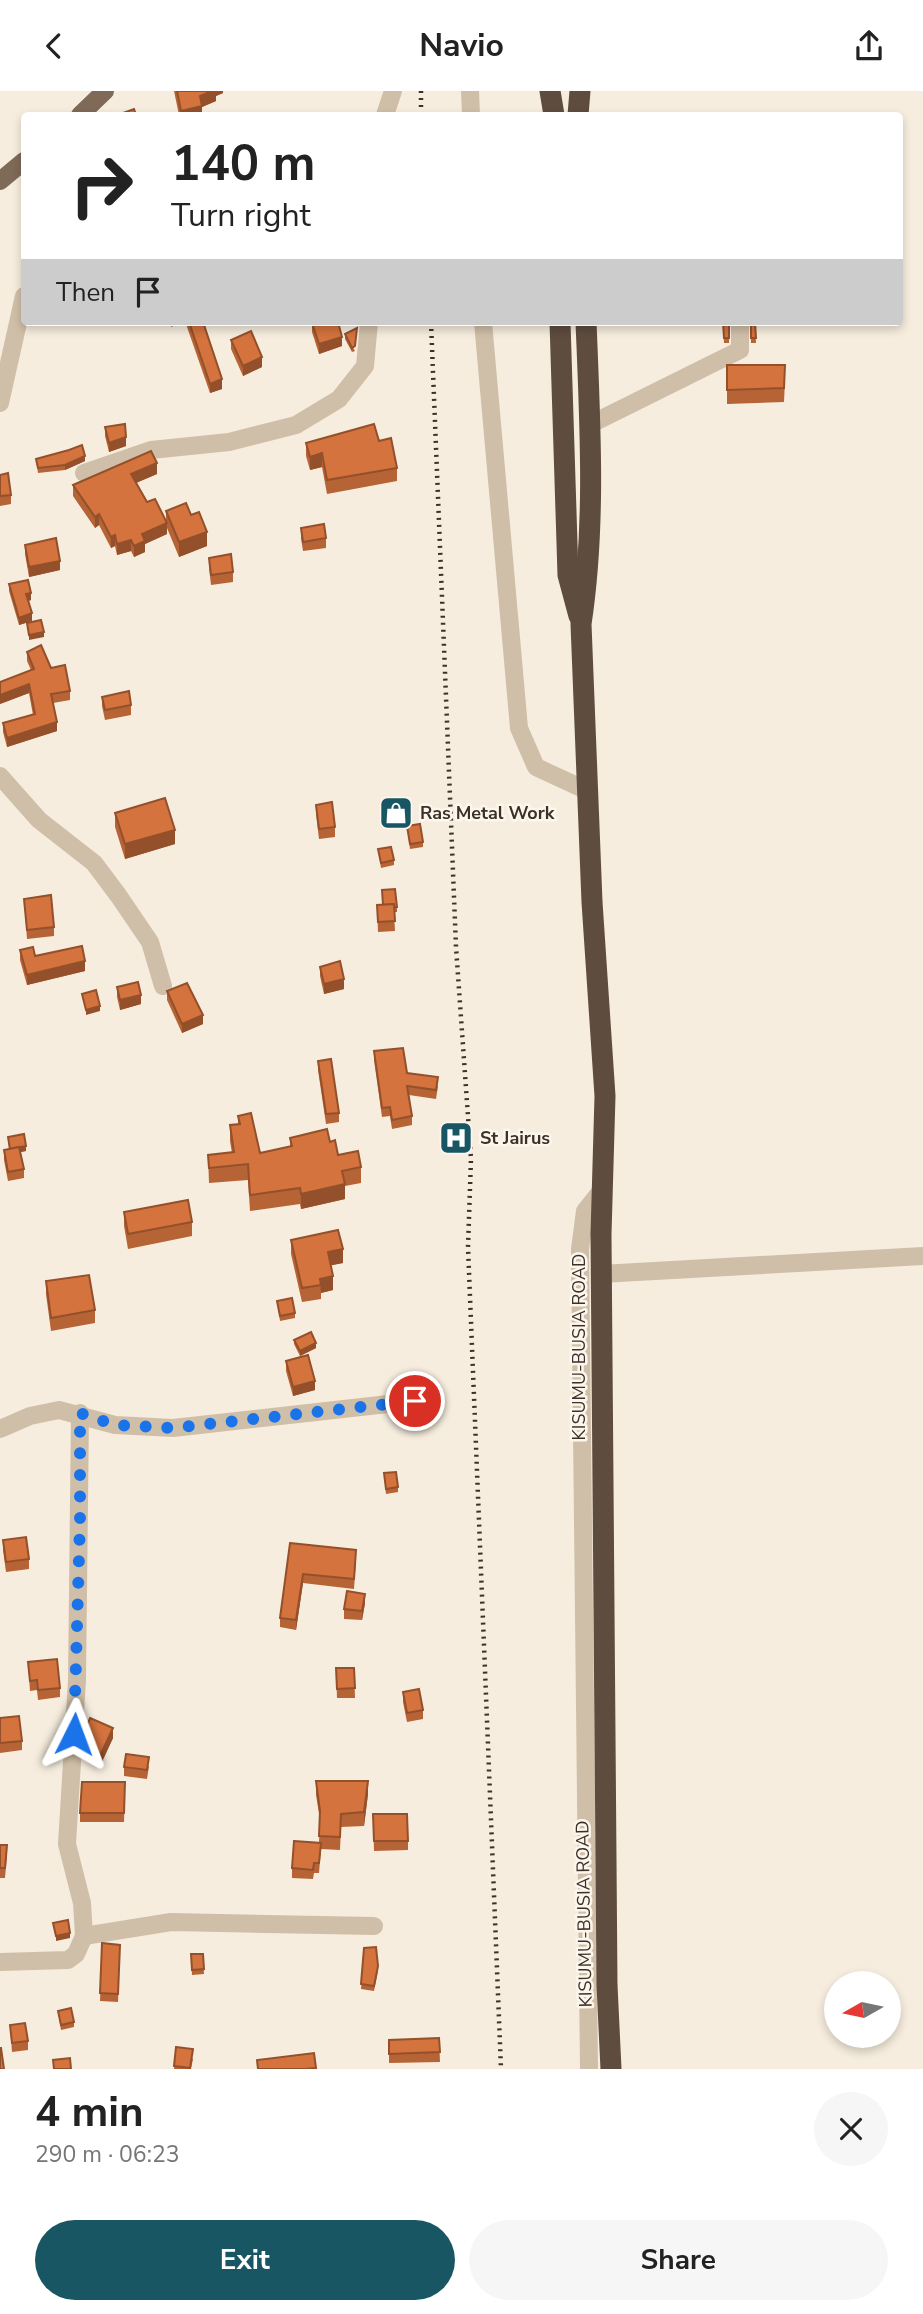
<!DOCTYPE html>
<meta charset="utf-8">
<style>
body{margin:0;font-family:"Nunito Sans",sans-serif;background:#f6f6f6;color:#222;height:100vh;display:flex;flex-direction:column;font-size:26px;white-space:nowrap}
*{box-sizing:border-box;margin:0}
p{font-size:23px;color:#767676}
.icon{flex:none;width:38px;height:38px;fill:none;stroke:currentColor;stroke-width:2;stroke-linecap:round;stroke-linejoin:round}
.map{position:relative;height:1978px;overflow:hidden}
.panel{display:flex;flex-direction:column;background:#fff;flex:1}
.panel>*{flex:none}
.banner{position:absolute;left:21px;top:21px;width:882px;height:214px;border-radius:7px;box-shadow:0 4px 10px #0003;background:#fff;color:#222;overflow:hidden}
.needle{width:46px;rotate:261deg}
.tools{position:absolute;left:824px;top:1880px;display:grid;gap:14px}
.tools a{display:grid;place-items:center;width:77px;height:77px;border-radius:50%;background:#fff;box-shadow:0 4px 10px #0003;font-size:35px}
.pin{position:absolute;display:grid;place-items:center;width:60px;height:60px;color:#fff;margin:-30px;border:4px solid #fff;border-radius:50%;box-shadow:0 2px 7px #0007}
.me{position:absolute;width:77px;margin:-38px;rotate:3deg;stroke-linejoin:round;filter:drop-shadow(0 0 5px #0008)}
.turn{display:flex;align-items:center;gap:24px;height:147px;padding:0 35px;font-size:32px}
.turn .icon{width:91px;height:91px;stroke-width:2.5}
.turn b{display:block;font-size:49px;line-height:60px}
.then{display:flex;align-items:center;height:66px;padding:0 35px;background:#0003;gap:14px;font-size:26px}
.round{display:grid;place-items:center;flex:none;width:74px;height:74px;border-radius:37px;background:#f6f6f6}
.summary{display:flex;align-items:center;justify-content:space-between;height:119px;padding:0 35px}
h1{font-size:42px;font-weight:700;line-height:52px}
.primary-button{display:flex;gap:14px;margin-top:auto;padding:14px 35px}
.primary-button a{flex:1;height:80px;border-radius:42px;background:#195663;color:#fff;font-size:28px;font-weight:700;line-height:80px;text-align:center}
.primary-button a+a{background:#f6f6f6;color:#222}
header{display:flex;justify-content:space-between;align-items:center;height:91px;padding:0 35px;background:#fff;font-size:32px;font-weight:700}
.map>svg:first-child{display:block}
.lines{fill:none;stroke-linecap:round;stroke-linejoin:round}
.minor{stroke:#d0bfa8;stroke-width:18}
.major{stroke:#7f6a58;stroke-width:18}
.highway{stroke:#5e4c3f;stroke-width:21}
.rail{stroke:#3c3129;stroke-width:4.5;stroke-dasharray:2 5;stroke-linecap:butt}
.wall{fill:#b66335}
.shaded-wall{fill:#94502b}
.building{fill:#d4733e;stroke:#94502b;stroke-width:2}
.route{stroke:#1a73e8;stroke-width:12;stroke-dasharray:0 21.6}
.labels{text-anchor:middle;stroke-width:5;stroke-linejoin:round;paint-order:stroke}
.poi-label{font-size:18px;font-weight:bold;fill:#3c3129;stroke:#fcf6ec;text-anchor:start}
.street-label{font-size:18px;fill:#3c3129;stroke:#fcf6ec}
</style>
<header><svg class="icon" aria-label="back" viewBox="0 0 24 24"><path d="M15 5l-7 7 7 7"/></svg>Navio<svg class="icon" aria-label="share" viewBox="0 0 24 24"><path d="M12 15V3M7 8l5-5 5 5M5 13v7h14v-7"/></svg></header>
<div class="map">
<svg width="923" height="1978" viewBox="0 0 923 1978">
<rect width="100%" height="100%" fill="#f6edde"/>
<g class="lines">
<g class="minor">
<path d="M470 0 471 24"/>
<path d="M385 24 393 0"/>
<path d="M483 231 519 637 536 676 588 700"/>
<path d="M0 312 24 205"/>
<path d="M589 334 740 259V231"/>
<path d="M84 382 151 359 229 351 296 334 339 308 365 275 369 231"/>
<path d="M0 685 39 729 94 772 118 804 150 851 163 895"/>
<path d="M601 1183 923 1165"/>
<path d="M0 1338 30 1325 59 1319 115 1334 173 1337 415 1310"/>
<path d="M84 1845 171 1831 374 1835"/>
<path d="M0 1871 68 1869 76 1863 84 1845 82 1812 67 1753 77 1589 80 1322"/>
<path d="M589 1978 580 1158 585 1120 601 1100"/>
</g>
<g class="major">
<path d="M80 24 105 0"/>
<path d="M0 90 24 70"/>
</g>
<g class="highway">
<path d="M550 0 554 24"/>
<path d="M578 24 580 0"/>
<path d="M560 231 568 484 579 525"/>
<path d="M586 231C590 331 596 434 581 533L592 811 605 1005 601 1143 607 1894 611 1978"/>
</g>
<g class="rail">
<path d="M421 0V24"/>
<path d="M431 231 456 856 471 1068 468 1156 501 1978"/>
</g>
</g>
<g class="wall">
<path d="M174 0H223V2L216 5V10L202 16V24H179Z"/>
<path d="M187 231H203L222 298 210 302 187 236Z"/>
<path d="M723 231H729V252H724Z"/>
<path d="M751 231H755L756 252H751Z"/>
<path d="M312 232 342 255 319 263 312 241Z"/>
<path d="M345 243 355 260 352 261 345 248Z"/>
<path d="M231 249 262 276 243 285 231 258Z"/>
<path d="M727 274 785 289 784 311 727 313Z"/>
<path d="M105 336 126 355 109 361 105 345Z"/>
<path d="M379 350 397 377V390L327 403 322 376 310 379 306 365V352Z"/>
<path d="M36 368 85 370 65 379 38 382Z"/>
<path d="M157 383 136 392 147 411 166 430V420L191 424 207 455 179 466 167 437V443L145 453V461L134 466 131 460 117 464 115 455 111 457 99 434 95 437 73 405V394Z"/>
<path d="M0 384 11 404V413L0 415Z"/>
<path d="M301 437 326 447V457L303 460 301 447Z"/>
<path d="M25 454 60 479 29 486 25 463Z"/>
<path d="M209 467 233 481V491L211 494 209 476Z"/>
<path d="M9 493 31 509 29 510 32 530 19 534 9 500Z"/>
<path d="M27 561 51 577 70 600V609L53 612 57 640 7 656 3 641V632L33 624 29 602 0 613 31 579 27 570Z"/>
<path d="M102 606 131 614V624L105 629 102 615Z"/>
<path d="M316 714 335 736V746L319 748 316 723Z"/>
<path d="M115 722 175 753 125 768 115 736Z"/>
<path d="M407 735 423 751V756L410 758Z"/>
<path d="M378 758 394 769V774L381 777Z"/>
<path d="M382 799 397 816V821H394L395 840 378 841 377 814H383Z"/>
<path d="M24 808 54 836V845L27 848Z"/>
<path d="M20 859 35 865 85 880 27 894 20 869Z"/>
<path d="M320 876 344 898 324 903 320 885Z"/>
<path d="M117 896 141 913 120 919 117 906Z"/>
<path d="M167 900 203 933 182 942 167 909Z"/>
<path d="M374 960 407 982 438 995 436 1008 409 1004 412 1025V1034L392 1038 390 1025 382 1026 374 969Z"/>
<path d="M318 970 339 1022V1031L326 1033 318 979Z"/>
<path d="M238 1025 260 1062 290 1056V1047L330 1051 338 1064 361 1076V1092L345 1095V1108L301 1118 300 1113 250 1120 248 1089 209 1092 208 1064 232 1062 230 1050V1034L238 1033Z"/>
<path d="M8 1046 26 1060 20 1061 24 1078V1087L8 1090 4 1069V1059L9 1058Z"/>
<path d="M124 1121 192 1131V1145L128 1158 124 1135Z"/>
<path d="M291 1149 343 1172 331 1174 333 1199 321 1202V1208L302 1211 291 1163Z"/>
<path d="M46 1190 95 1219V1232L51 1240 46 1203Z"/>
<path d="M277 1210 295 1222V1227L280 1230Z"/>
<path d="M294 1249 316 1257 300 1265 294 1253Z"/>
<path d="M286 1270 315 1299 293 1305 286 1280Z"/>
<path d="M384 1382 398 1396V1401L386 1403Z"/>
<path d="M3 1449 29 1468V1478L6 1481 3 1459Z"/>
<path d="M290 1452 356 1469 354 1498 303 1492 296 1539 280 1536V1527Z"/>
<path d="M365 1512 362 1529 344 1528V1518Z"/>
<path d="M28 1571 60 1597V1606L38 1609 37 1599 30 1600Z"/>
<path d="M336 1577H354L355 1607H337Z"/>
<path d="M403 1601 423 1619V1628L407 1631 403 1611Z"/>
<path d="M0 1627 22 1650V1659L0 1662Z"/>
<path d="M113 1647 100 1675 84 1668V1658Z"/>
<path d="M149 1675 147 1688 124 1685V1676Z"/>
<path d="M316 1690 368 1703 364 1735 341 1736 340 1759 321 1758 319 1782H314L313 1788 292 1787V1777L319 1751 320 1729 316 1704Z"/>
<path d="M125 1691 124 1731H80V1722Z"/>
<path d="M373 1723 408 1750V1759L374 1760Z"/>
<path d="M0 1754 7 1764 5 1787H0Z"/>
<path d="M102 1852 120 1854 118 1911 100 1910Z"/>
<path d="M364 1857 378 1880 374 1900 361 1898Z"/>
<path d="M191 1863H203L204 1883 192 1884Z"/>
<path d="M58 1920 74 1931V1936L61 1939Z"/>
<path d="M10 1934 28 1950V1959L12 1961Z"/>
<path d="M439 1947 440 1971 389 1972V1949Z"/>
<path d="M176 1956 193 1968 191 1978H174Z"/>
</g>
<g class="shaded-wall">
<path d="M212 0H223V2L216 5V10L202 16V24H181V20L200 5Z"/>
<path d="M171 231H182L171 236Z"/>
<path d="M342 246V255L319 263V253Z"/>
<path d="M262 266V276L243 285V275Z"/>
<path d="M222 288V298L210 302V293Z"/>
<path d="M126 346V355L109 361V352Z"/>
<path d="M322 362V376L310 379V366Z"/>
<path d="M85 365V370L65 379V374Z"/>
<path d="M157 372V383L131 394V383Z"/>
<path d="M99 423V434L95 437V426Z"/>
<path d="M167 432V443L145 453V461L134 466V455L142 443Z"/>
<path d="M207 441V455L179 466V451Z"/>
<path d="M115 444V455L111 457V446Z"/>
<path d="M131 449V460L117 464V453Z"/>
<path d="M60 470V479L29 486V476Z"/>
<path d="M31 502V509L26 510V503Z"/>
<path d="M32 522V530L19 534V527Z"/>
<path d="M44 541V546L29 549V544Z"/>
<path d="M29 593V602L0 613V604Z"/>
<path d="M57 631V640L7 656V647Z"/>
<path d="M175 739V753L125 768V753Z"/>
<path d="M85 870V880L27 894V884Z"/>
<path d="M344 888V898L324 903V893Z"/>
<path d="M141 904V913L120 919V909Z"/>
<path d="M100 915V920L86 924V919Z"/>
<path d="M203 924V933L182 942V933Z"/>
<path d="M26 1055V1060L10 1063V1059Z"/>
<path d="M345 1093V1108L301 1118V1103Z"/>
<path d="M343 1158V1172L328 1175V1161Z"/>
<path d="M333 1185V1199L321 1202 320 1188Z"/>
<path d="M316 1252V1257L300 1265V1260Z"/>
<path d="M315 1290V1299L293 1305V1296Z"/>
<path d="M303 1483V1492L296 1539V1529Z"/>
<path d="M365 1503V1512L362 1529V1520Z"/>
<path d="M113 1637V1647L100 1675V1665Z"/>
<path d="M368 1690V1703L364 1735V1721Z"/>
<path d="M70 1842V1847L56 1850V1845Z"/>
</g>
<g class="building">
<path d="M177 0H212L200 5 202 15 181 20Z"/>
<path d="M134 18 136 24H123V22Z"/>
<path d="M189 231H203L222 288 210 293Z"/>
<path d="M314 231H338L342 246 319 253 312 232Z"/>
<path d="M723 231H729V247H724Z"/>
<path d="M751 231H755L756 247H751Z"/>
<path d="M357 237 355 255 352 257 345 243Z"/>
<path d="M251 240 262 266 243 275 231 249Z"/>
<path d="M727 274H785L784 297 727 299Z"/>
<path d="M125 333 126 346 109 352 105 336Z"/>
<path d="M374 333 379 350 391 347 397 377 327 389 322 362 310 366 306 352Z"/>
<path d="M82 354 85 365 65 374 38 377 36 368 69 359Z"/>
<path d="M151 360 157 372 131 383 147 411 155 408 167 432 142 443 145 450 134 455 131 449 117 453 115 444 111 446 99 423 95 426 73 394Z"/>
<path d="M8 382 11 404 0 405V384Z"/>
<path d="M186 412 191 424 199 421 207 441 179 451 166 420Z"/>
<path d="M324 433 326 447 303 451 301 437Z"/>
<path d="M56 447 60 470 29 476 25 454Z"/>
<path d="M231 463 233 481 211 484 209 467Z"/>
<path d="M28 489 31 502 26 503 32 522 19 527 9 493Z"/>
<path d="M41 529 44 541 29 544 27 532Z"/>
<path d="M41 554 51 577 65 574 70 600 51 603 57 631 7 647 3 632 35 623 29 593 0 604V591L34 578 27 561Z"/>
<path d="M129 600 131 614 105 619 102 606Z"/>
<path d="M165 707 175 739 125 753 115 722Z"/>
<path d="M332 711 335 736 319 738 316 714Z"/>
<path d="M420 733 423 751 410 753 407 735Z"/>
<path d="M391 756 394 769 381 772 378 758Z"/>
<path d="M395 798 397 816H394V813L383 814 382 799Z"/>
<path d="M51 804 54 836 27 839 24 808Z"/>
<path d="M394 813 395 830 378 831 377 814Z"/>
<path d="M82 855 85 870 27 884 20 859 33 856 35 865Z"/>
<path d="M340 870 344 888 324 893 320 876Z"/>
<path d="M138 891 141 904 120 909 117 896Z"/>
<path d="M187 892 203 924 182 933 167 900Z"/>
<path d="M96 899 100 915 86 919 82 903Z"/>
<path d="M403 957 407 982 438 986 436 999 407 995 412 1025 392 1029 390 1016 382 1017 374 960Z"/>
<path d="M331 968 339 1022 326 1023 318 970Z"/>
<path d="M251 1022 260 1062 292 1055 290 1047 327 1038 330 1051 335 1049 338 1064 358 1060 361 1076 342 1080 345 1093 301 1103 300 1097 250 1104 248 1073 209 1077 208 1064 234 1061 230 1034 240 1033 238 1025Z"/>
<path d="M24 1043 26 1055 10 1058 8 1046Z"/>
<path d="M19 1056 24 1078 8 1081 4 1059Z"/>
<path d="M188 1109 192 1131 128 1143 124 1121Z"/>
<path d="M338 1139 343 1158 328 1161 333 1185 320 1188 321 1194 302 1197 291 1149Z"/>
<path d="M89 1184 95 1219 51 1227 46 1190Z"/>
<path d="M292 1207 295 1222 280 1225 277 1210Z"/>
<path d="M311 1241 316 1252 300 1260 294 1249Z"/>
<path d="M308 1264 315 1290 293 1296 286 1270Z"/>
<path d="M396 1381 398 1396 386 1398 384 1382Z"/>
<path d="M26 1446 29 1468 6 1471 3 1449Z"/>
<path d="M290 1452 356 1459 354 1488 303 1483 296 1529 280 1527Z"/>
<path d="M347 1500 365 1503 362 1520 344 1518Z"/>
<path d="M57 1568 60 1597 38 1599 37 1589 30 1590 28 1571Z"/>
<path d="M336 1577H354L355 1597 337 1598Z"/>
<path d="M419 1598 423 1619 407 1622 403 1601Z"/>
<path d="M19 1625 22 1650 0 1652V1627Z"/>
<path d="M90 1627 113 1637 100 1665 84 1658 85 1640Z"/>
<path d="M126 1663 149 1666 147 1679 124 1676Z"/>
<path d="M316 1690H368L364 1721 341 1723 340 1746 319 1745 320 1720Z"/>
<path d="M82 1691H125L124 1722H80Z"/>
<path d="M373 1723H407L408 1750H374Z"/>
<path d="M294 1750 321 1752 319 1772H314L313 1779 292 1777Z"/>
<path d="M0 1754H7L5 1777H0Z"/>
<path d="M68 1829 70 1842 56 1845 53 1832Z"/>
<path d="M102 1852 120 1854 118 1903 100 1902Z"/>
<path d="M376 1856 378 1875 374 1895 361 1893 364 1857Z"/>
<path d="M191 1863H203L204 1878 192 1879Z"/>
<path d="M71 1917 74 1931 61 1934 58 1920Z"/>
<path d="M25 1932 28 1950 12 1952 10 1934Z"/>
<path d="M439 1947 440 1961 389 1963V1949Z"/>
<path d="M176 1956 193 1958 190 1977 174 1975Z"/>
<path d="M0 1957H1L4 1978H0Z"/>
<path d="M314 1962 316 1977 305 1978H258L257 1969Z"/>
<path d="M70 1967 71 1978H54L53 1969Z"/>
</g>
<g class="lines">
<path class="route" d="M74 1643 80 1430V1322L115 1334 173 1337 415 1310"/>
</g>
<defs>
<symbol id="shop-square" viewBox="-11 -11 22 22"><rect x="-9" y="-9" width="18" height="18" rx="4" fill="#195663" stroke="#fcf6ec"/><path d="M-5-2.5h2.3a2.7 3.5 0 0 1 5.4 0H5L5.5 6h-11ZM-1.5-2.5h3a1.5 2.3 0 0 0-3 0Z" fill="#fff"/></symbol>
<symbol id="hospital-square" viewBox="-11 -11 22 22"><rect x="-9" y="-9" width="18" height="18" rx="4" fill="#195663" stroke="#fcf6ec"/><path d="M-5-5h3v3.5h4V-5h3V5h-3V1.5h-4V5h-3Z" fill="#fff"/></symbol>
</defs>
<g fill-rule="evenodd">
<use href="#shop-square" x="377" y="703" width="38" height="38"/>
<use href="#hospital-square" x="437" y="1028" width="38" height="38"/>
</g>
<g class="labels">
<g class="poi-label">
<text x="420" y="728">Ras Metal Work</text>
<text x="480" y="1053">St Jairus</text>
</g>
<g class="street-label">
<text transform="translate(579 1256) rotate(-90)" y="6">KISUMU-BUSIA ROAD</text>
<text transform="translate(584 1823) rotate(-91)" y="6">KISUMU-BUSIA ROAD</text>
</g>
</g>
</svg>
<div class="tools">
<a><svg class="needle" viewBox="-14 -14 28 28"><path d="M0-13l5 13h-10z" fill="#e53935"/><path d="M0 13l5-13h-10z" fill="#767676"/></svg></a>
</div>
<div class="pin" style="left:415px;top:1310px;background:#d93025"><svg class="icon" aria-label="arrive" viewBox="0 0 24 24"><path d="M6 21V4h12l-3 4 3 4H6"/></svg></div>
<svg class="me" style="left:74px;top:1643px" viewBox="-20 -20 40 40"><path d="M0-17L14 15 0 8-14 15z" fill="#1a73e8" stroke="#fff" stroke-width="4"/></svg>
<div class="banner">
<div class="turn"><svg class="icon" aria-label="right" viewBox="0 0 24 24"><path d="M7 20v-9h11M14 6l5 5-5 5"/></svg><div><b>140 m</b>Turn right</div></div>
<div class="then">Then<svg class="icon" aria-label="arrive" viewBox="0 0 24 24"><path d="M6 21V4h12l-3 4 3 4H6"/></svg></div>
</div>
</div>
<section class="panel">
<div class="summary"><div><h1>4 min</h1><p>290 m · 06:23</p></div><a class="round"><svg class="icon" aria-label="close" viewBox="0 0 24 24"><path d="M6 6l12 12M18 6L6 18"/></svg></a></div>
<div class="primary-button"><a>Exit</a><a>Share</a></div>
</section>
